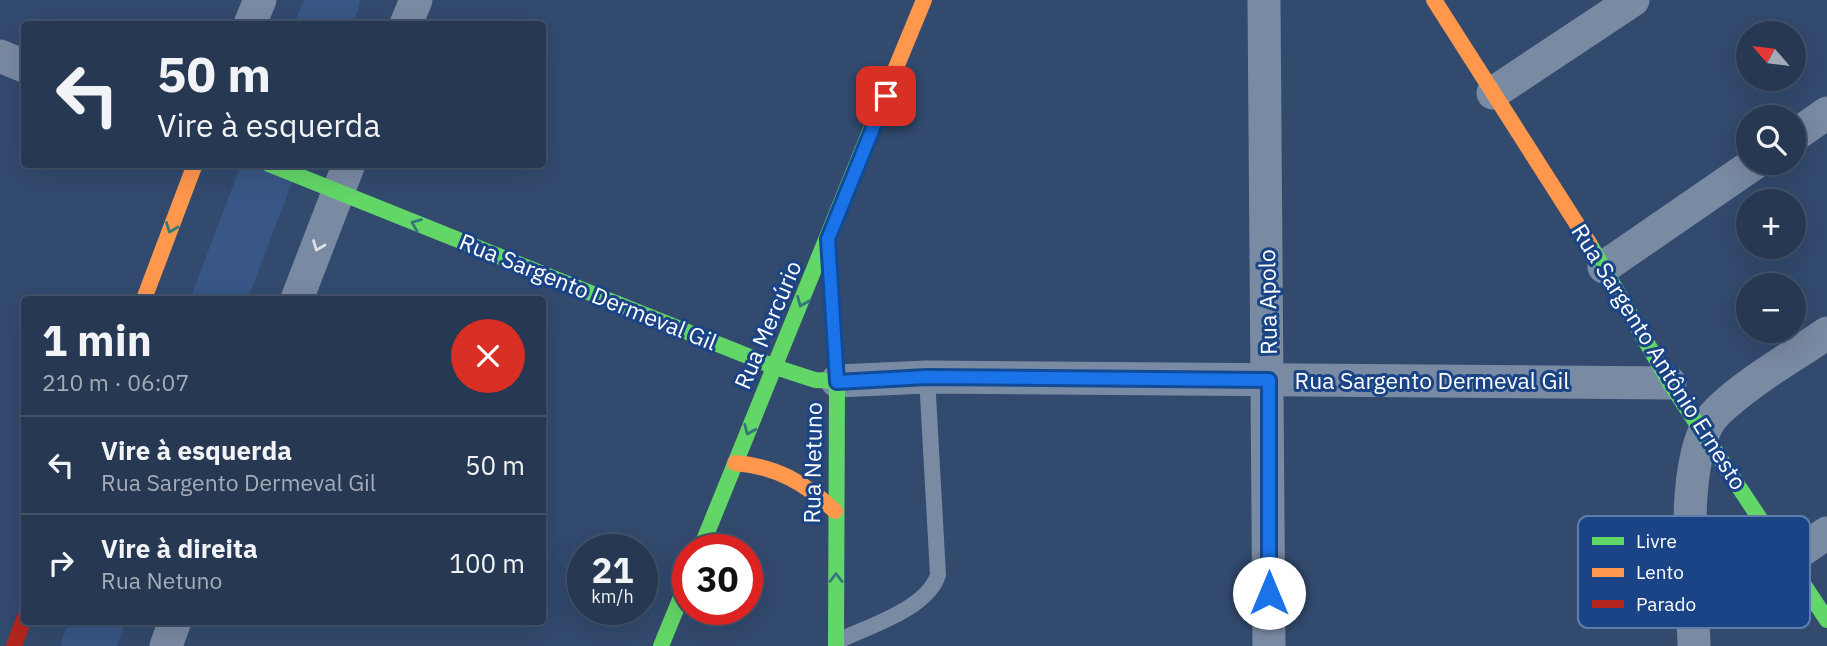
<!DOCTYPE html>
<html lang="pt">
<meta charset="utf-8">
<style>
body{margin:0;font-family:"IBM Plex Sans",sans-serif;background:#2e3f59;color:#f1f3f6;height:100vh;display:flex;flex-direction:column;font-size:26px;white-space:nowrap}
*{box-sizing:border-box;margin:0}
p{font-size:23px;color:#a4acb8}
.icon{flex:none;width:38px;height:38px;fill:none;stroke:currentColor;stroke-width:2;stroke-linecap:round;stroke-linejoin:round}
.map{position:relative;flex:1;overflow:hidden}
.details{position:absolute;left:21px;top:296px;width:525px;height:329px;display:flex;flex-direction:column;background:#263852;border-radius:7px;box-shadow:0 7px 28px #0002,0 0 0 2px #425269}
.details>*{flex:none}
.banner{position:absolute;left:21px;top:21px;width:525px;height:147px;border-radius:7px;box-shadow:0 7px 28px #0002,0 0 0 2px #425269;background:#263852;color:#f1f3f6;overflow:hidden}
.needle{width:46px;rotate:298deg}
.controls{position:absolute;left:1736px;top:21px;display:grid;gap:14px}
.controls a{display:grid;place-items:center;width:70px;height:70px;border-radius:50%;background:#263852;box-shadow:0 7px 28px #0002,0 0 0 2px #425269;font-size:35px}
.speed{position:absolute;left:567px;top:534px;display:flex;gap:14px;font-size:35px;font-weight:700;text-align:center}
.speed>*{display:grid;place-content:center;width:91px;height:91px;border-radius:50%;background:#263852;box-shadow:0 7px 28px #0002,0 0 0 2px #425269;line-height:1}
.speed small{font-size:18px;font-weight:400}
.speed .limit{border:10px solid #d22;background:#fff;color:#111}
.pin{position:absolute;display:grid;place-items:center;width:60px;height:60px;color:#fff;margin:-30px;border-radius:14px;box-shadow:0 4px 10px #0006}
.me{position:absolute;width:77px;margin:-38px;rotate:0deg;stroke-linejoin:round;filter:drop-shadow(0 0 5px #0008)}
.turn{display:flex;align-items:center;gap:24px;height:147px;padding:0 21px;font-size:32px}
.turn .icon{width:91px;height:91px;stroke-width:2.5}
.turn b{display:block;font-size:49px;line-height:60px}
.round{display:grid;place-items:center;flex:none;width:74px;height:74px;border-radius:37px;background:#2e3f59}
.headline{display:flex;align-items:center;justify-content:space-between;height:119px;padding:0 21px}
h1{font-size:42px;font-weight:700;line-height:52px}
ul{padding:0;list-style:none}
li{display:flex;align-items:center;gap:21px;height:98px;padding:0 21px;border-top:2px solid #425269}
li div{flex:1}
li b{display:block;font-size:26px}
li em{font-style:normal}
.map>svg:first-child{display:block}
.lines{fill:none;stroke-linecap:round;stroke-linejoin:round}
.river{stroke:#385786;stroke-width:54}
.lane{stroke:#798aa3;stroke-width:16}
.street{stroke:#798aa3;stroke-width:33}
.fast{stroke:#63d668;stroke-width:16}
.slow{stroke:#ff974d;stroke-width:16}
.jam{stroke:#b3261e;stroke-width:16}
.oneway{stroke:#34777c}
.oneway2{stroke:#dee2e8}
.route-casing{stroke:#114b97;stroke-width:18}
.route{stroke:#1a73e8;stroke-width:12}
.labels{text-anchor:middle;stroke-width:6;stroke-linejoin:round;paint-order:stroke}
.street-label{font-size:23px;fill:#fff;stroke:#1a4486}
.key{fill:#1a4486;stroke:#5f7caa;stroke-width:2}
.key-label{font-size:19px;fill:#fff}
</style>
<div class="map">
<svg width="1827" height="646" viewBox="0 0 1827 646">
<rect width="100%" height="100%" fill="#324a6e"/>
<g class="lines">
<g class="river">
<path d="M323 24 333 0"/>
<path d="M219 299 270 164"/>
<path d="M88 646 98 621"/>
</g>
<path class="lane" d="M838 641C869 626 927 609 938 575L927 377"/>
<g class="street">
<path d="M1264 0 1269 646"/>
<path d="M250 24 260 0"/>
<path d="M406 24 416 0"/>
<path d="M0 56 24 66"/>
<path d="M1493 93 1633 0"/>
<path d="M1794 136 1827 113"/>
<path d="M1604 267 1755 163"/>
<path d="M297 299 349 164"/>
<path d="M837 381 927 377 1670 383"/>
<path d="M1786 561 1827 533"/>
<path d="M166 646 175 621"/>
<path d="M1694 646C1693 590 1676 450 1718 411 1749 381 1791 358 1827 333"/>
</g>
<g class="fast">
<path d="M269 164 775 367 815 380 837 381"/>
<path d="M1589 243 1670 383 1827 620"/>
<path d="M829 249 837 381 836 646"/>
<path d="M700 550 888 87"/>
<path d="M661 646 688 580"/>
</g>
<g class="slow">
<path d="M1434 0 1589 243"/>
<path d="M888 87 924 0"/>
<path d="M144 299 195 164"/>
<path d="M735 463C776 466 805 483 835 511"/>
</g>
<path class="jam" d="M14 646 24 619"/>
</g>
<defs><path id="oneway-chevron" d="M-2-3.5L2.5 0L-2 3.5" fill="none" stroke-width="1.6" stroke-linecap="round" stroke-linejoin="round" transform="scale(1.75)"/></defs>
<g class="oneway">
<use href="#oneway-chevron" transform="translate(416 224) rotate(-158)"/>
<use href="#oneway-chevron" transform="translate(171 228) rotate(111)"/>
<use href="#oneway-chevron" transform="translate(802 302) rotate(112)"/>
<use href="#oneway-chevron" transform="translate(749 430) rotate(113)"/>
<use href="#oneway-chevron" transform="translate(836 578) rotate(-90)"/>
</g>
<use class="oneway2" href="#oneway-chevron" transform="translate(318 246) rotate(111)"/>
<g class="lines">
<defs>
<path id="route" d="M886 96 828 239 837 382 927 377 1269 380V593"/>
</defs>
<use href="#route" class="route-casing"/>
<use href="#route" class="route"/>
</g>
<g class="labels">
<g class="street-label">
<text transform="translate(588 292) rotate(22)" y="8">Rua Sargento Dermeval Gil</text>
<text transform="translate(1268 302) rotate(-91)" y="8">Rua Apolo</text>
<text transform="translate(768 325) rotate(-67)" y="8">Rua Mercúrio</text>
<text transform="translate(1659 357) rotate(58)" y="8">Rua Sargento Antônio Ernesto</text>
<text x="1432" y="389">Rua Sargento Dermeval Gil</text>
<text transform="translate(813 463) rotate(-89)" y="8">Rua Netuno</text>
</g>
</g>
<rect x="1578" y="516" width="232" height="112" rx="10" class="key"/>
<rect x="1592" y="537" width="32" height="8" fill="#63d668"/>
<rect x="1592" y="568" width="32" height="9" fill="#ff974d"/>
<rect x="1592" y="600" width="32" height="8" fill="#b3261e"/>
<g class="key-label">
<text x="1636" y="548">Livre</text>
<text x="1636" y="579">Lento</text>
<text x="1636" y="611">Parado</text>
</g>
</svg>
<div class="controls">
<a><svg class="needle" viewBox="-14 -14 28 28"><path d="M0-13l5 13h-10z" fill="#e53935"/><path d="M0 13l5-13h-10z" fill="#a4acb8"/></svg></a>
<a><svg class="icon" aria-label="search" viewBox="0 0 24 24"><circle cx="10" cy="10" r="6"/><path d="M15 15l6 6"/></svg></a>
<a>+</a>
<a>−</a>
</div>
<div class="speed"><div>21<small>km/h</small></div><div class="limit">30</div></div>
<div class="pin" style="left:886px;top:96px;background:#d93025"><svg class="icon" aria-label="arrive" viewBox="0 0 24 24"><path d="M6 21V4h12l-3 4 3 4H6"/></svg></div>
<svg class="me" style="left:1269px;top:593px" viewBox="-20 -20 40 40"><circle r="19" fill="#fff"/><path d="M0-13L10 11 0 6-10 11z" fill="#1a73e8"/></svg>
<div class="banner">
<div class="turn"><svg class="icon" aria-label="left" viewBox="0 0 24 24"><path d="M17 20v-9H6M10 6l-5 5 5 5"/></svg><div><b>50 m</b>Vire à esquerda</div></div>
</div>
<section class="details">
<div class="headline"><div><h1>1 min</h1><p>210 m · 06:07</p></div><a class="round" style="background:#d93025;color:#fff"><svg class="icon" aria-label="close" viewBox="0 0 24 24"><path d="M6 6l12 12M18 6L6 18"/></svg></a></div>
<ul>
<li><svg class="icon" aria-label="left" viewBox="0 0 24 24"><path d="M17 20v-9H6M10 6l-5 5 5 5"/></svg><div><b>Vire à esquerda</b><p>Rua Sargento Dermeval Gil</p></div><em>50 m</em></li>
<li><svg class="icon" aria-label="right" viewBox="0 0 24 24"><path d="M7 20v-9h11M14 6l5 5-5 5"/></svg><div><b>Vire à direita</b><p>Rua Netuno</p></div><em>100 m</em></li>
</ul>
</section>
</div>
